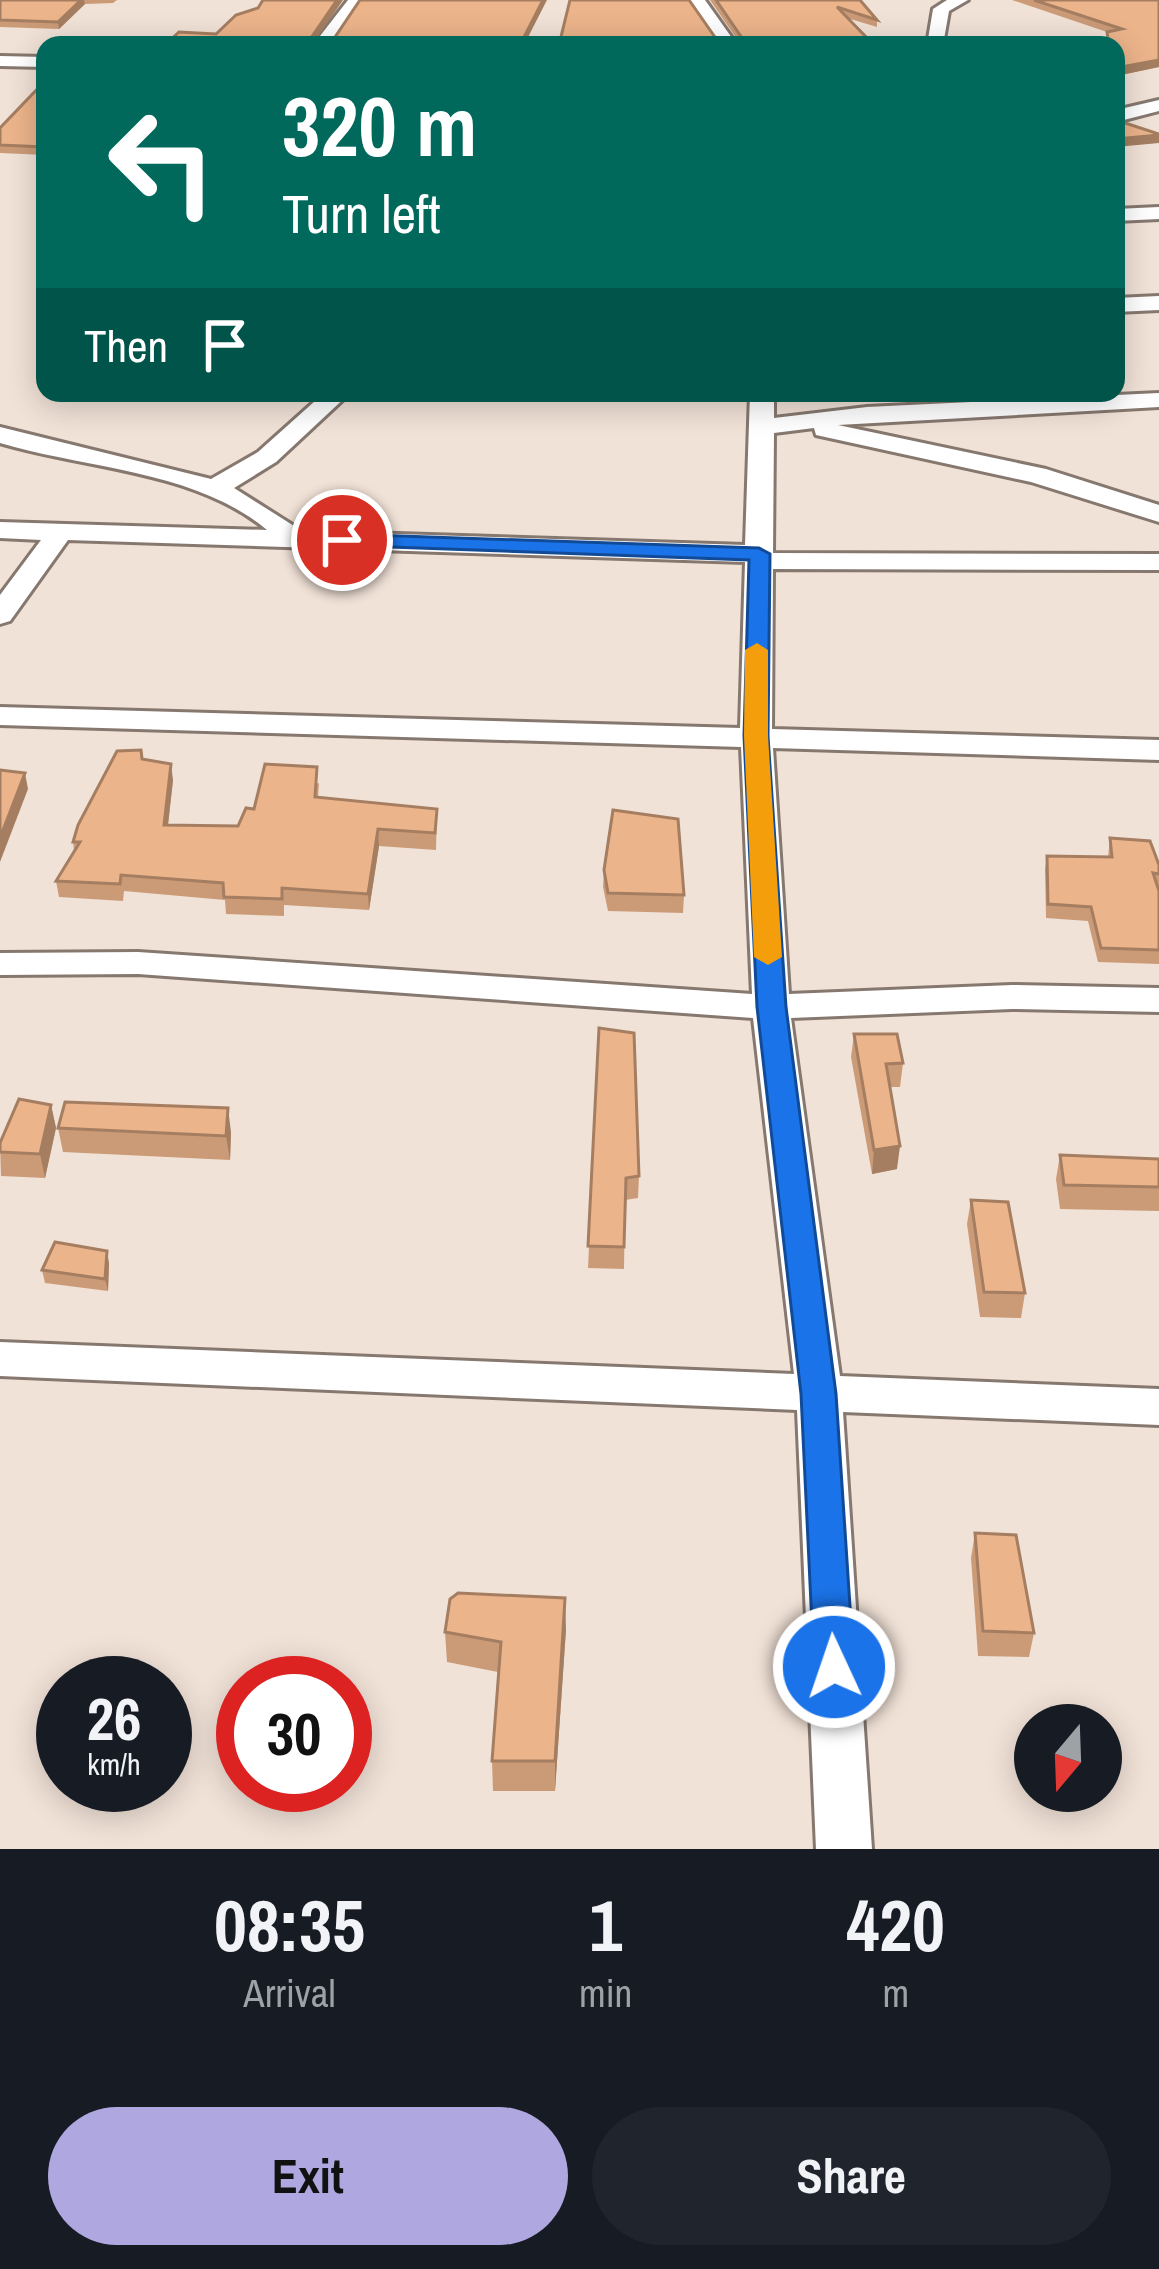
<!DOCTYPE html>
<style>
body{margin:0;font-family:"Archivo Narrow",sans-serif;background:#20242c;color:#f1f3f6;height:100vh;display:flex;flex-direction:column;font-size:45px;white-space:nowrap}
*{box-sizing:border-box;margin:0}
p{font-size:39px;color:#9ea1a6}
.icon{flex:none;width:66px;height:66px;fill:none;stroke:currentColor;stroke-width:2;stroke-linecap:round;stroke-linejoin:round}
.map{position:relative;height:1849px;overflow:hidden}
.panel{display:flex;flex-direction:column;background:#171b24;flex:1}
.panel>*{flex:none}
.hud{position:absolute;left:36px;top:36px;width:1089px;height:366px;border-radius:24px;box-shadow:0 6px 30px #0003;background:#00695c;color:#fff;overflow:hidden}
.needle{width:78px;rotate:199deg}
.tools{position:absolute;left:1014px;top:1704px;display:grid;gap:24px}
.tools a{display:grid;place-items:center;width:108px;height:108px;border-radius:50%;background:#171b24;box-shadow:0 6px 30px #0003;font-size:60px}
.speed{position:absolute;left:36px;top:1656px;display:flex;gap:24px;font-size:60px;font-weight:700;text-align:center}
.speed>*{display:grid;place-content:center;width:156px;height:156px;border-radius:50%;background:#171b24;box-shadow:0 6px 30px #0003;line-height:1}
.speed small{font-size:30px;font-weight:400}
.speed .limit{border:18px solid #d22;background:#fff;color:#111}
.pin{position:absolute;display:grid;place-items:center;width:102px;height:102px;color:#fff;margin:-51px;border:6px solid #fff;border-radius:50%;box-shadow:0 3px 12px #0007}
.me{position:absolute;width:132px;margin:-66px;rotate:357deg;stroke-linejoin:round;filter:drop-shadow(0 0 9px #0008)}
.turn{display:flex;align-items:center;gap:42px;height:252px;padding:0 48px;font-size:54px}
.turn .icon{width:156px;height:156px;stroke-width:2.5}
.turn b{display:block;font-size:84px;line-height:102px}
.then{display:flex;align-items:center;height:114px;padding:0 48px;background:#0003;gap:24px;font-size:45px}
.eta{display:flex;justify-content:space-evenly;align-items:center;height:204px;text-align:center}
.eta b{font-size:72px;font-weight:800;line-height:84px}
.cta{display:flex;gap:24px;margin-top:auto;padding:24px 48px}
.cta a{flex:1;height:138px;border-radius:72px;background:#afa8e0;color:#111;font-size:48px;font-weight:800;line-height:138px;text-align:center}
.cta a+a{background:#20242c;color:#f1f3f6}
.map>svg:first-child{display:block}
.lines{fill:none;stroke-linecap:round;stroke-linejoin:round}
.minor-casing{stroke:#86786f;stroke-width:6}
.minor{fill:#fff;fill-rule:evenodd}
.wall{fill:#cb9b78}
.shaded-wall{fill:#a57e61}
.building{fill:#ecb48b;stroke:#a57e61;stroke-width:3}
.route{fill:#1a73e8;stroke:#114b97;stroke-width:3}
.slow{fill:#f59e0b}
</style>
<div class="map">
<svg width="1159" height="1849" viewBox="0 0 1159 1849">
<rect width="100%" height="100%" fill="#f1e2d7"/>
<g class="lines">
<defs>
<g id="minor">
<path d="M348 0H364L330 45H313Z"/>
<path d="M689 0H705L737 45H720Z"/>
<path d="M947 0H968L949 11 943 45H927L933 9Z"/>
<path d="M0 56 45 57V67L0 66Z"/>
<path d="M1159 100V111L1116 122V110Z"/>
<path d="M1159 207V219L1116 221V209Z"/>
<path d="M1159 296V310L1116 312V298Z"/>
<path d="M324 393H350L276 462 234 488 302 531 745 545 750 393H774V418L867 407 1159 393V407L838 425 1046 469 1159 505V522L1031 482 816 435 814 428 774 433 773 553 1159 554V570L773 569 772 729 1159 740V760L773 748 789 994 1012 985 1159 988V1012L1012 1009 791 1018 840 1376 1159 1389V1425L843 1412 872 1849H816L797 1410 0 1376V1342L794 1374 753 1018 138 974 0 975V953L138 952 752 994 741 747 0 725V707L740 728 745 562 68 540 10 621 0 624V595L41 540 0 538V522L267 530C195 470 87 469 0 443V427L211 479 258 452Z"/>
</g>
</defs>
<use href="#minor" class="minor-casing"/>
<use href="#minor" class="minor"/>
</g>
<g class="wall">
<path d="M0 0H117L113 3 85 4 59 29 0 27Z"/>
<path d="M710 0H860L877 20V27L847 18 867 38V45L717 40 737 39Z"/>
<path d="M1012 0H1159V67L1116 76V45L1106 40 1107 32Z"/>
<path d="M45 81V155L0 153V128Z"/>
<path d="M142 759 173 780 168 825 238 826 254 809 319 783 318 798 437 809 436 850 379 846 369 910 284 905V916L226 914 225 900 124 891 123 901 59 897 56 881 74 851 73 842Z"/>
<path d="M1110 838 1159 865V964L1098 962 1088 921 1046 918 1045 869 1047 856 1108 857Z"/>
<path d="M604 870 684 895 683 913 608 911 603 887Z"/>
<path d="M599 1028 639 1176 638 1198 625 1200 624 1269 588 1268Z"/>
<path d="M854 1034 903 1063 900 1087H890L897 1169 872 1174 851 1057Z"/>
<path d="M51 1105 56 1128 45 1178 1 1176 0 1143Z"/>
<path d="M58 1128 231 1132 230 1160 63 1152Z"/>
<path d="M1060 1155 1159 1159V1211L1060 1209 1056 1179Z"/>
<path d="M971 1200 1025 1293 1021 1318 980 1317 967 1224Z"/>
<path d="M109 1263 108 1291 45 1283 42 1270Z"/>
<path d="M975 1533 1034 1633 1029 1657 978 1656 971 1558Z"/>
<path d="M566 1629 555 1791H493L492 1761 498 1672 447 1662 445 1632Z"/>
</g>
<g class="shaded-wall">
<path d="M81 0H84L85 4 59 29 58 22Z"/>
<path d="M337 0H343L312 45 309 41Z"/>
<path d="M543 0H547L524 45H520Z"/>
<path d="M1159 60V67L1116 76V68Z"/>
<path d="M1159 135V143L1116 147V139Z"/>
<path d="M171 764 173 780 166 842 164 825Z"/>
<path d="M25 773 28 789 0 862V838Z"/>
<path d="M378 829 379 846 369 910 368 894Z"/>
<path d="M51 1105 56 1128 45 1178 40 1154Z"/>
<path d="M228 1108 231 1132 230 1160 226 1136Z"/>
<path d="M900 1146 897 1169 872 1174 874 1150Z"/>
<path d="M107 1251 109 1263 108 1291 105 1279Z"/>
<path d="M565 1598 566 1629 555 1791V1761Z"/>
</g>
<g class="building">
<path d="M0 0H81L58 22 0 20Z"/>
<path d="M263 0H337L309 41 333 40 360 0H543L520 45H165L179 32 216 34 236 15 258 8Z"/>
<path d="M570 0H689L717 40 742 38 716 0H860L877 20 837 7 867 38 860 39 867 45H559Z"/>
<path d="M1034 0H1159V60L1116 68V45H1087L1108 39 1107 32 1122 29Z"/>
<path d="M45 81V147L0 145V128Z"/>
<path d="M1116 120 1159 134V135L1116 139Z"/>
<path d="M141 750 142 759 171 764 164 825 238 826 246 808 254 809 265 764 317 767 315 797 437 809 435 833 378 829 368 894 282 888V899L224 897 223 883 121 875 120 884 56 881 80 842H73L78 825 117 751Z"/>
<path d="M0 770 25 773 0 838Z"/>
<path d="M613 810 678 819 684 895 608 893 604 870Z"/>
<path d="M1110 838 1150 841 1159 865V874L1153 873 1159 891V950L1101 948 1091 907 1048 904 1047 856 1112 857Z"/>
<path d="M599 1028 634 1033 639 1176 626 1178 624 1247 588 1246Z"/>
<path d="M854 1034H897L903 1063 886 1064 900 1146 874 1150Z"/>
<path d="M19 1099 51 1105 40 1154 0 1152V1143Z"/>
<path d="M65 1102 228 1108 226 1136 58 1128Z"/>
<path d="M1060 1155 1159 1159V1187L1064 1185Z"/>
<path d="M971 1200 1008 1202 1025 1293 984 1292Z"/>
<path d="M55 1242 107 1251 105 1279 42 1270Z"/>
<path d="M975 1533 1016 1535 1034 1633 983 1631Z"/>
<path d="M458 1593 565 1598 555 1761H492L501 1642 445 1632 450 1599Z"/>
</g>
<path class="route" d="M342 534 759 548 770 554 768 736 786 1007 836 1394 854 1667 848 1679 834 1684 820 1679 814 1667 801 1394 757 1007 744 736 749 560 334 545V536Z"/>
<path class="slow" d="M757 643 768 650V736L782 957 768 965 754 957 744 736 745 650Z"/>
</svg>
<div class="tools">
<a><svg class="needle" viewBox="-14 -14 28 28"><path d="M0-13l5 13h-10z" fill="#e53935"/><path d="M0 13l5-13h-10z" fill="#9ea1a6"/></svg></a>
</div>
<div class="speed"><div>26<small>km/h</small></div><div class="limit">30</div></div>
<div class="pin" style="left:342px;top:540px;background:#d93025"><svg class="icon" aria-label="arrive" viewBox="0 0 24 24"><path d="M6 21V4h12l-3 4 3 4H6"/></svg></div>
<svg class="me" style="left:834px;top:1667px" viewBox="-20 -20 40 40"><circle r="17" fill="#1a73e8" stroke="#fff" stroke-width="3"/><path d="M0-11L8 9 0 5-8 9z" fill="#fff"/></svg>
<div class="hud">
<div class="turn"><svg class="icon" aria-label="left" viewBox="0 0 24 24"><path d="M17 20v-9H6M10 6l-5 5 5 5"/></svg><div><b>320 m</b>Turn left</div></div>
<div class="then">Then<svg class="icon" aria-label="arrive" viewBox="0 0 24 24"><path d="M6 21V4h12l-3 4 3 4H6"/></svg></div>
</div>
</div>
<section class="panel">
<div class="eta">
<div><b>08:35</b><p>Arrival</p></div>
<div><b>1</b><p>min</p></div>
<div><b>420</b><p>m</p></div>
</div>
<div class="cta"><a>Exit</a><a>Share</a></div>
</section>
